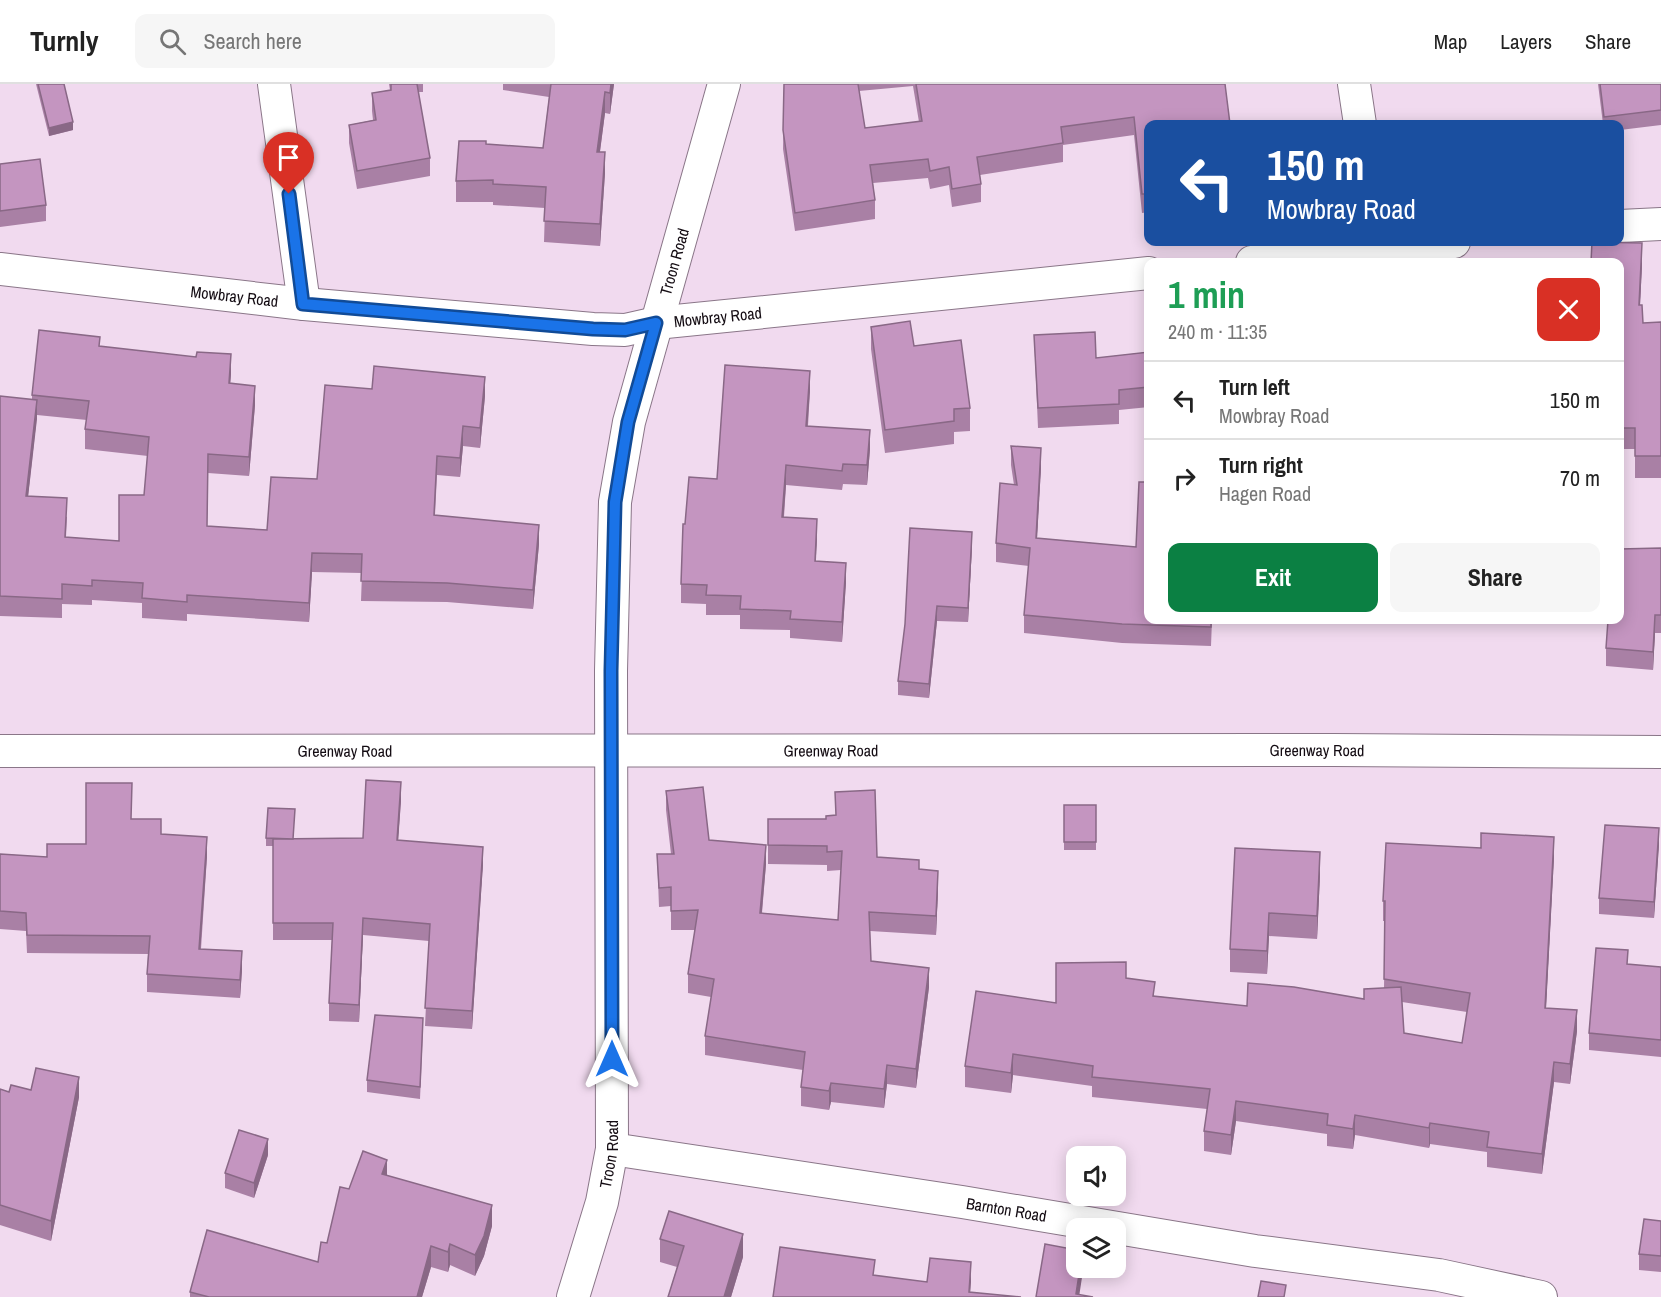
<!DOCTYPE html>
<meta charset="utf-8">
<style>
body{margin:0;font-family:"Archivo Narrow",sans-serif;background:#f6f6f6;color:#222;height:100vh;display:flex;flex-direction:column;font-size:22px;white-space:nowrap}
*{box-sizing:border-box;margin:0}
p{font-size:20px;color:#767676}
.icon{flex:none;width:33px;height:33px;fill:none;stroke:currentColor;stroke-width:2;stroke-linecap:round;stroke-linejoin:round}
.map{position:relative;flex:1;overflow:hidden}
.drawer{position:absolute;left:1144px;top:174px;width:480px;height:366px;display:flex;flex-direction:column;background:#fff;border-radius:12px;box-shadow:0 3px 15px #0003}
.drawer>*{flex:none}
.hud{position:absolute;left:1144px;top:36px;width:480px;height:126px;border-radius:12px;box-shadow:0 3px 15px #0003;background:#1a4fa0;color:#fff;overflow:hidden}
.fabs{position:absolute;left:1066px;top:1062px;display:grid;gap:12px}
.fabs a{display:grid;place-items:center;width:60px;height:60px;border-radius:12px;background:#fff;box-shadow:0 3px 15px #0003;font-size:30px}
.pin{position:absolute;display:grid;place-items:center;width:51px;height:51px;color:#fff;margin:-62px -26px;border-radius:50% 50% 50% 0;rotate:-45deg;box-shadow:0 0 6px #0007}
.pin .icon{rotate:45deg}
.me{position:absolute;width:66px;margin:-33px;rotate:0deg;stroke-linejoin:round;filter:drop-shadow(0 0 4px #0008)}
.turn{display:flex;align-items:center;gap:21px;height:126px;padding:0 24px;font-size:27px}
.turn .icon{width:78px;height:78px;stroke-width:2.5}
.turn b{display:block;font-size:42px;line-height:51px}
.round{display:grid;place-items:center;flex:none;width:63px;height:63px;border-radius:12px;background:#f6f6f6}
.summary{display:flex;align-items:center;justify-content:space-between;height:102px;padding:0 24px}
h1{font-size:36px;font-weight:700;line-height:45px;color:#1e9e55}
.cta{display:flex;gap:12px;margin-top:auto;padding:12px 24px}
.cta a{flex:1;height:69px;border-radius:12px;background:#0b8043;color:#fff;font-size:24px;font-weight:700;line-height:69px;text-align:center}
.cta a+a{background:#f6f6f6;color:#222}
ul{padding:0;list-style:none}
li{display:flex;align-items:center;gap:18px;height:78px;padding:0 24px;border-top:2px solid #e0e0e0}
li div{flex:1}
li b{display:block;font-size:22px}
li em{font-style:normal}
header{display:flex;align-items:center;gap:36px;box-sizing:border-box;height:84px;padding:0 30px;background:#fff;border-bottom:2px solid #e0e0e0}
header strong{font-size:28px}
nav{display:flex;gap:33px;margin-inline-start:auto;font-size:21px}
.search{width:420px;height:54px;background:#f6f6f6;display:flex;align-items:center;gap:15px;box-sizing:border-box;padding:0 21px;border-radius:12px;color:#767676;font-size:22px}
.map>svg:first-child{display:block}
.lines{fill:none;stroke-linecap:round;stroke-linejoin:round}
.street-casing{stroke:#8a7688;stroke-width:34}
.street{stroke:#fff;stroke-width:32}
.wall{fill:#a980a5;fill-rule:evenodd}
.shaded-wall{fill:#896886}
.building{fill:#c495c0;stroke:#896886;stroke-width:1.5}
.route-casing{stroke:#114b97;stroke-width:15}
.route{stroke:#1a73e8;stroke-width:10}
.labels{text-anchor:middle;stroke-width:4.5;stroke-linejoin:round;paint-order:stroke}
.street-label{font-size:16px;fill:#130b12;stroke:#f1daef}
</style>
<header>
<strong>Turnly</strong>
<div class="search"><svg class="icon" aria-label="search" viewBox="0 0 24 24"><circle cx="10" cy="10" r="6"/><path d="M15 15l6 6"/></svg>Search here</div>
<nav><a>Map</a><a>Layers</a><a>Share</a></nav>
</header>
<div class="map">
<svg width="1661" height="1213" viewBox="0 0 1661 1213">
<rect width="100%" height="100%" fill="#f1daef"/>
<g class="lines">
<defs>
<g id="street">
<path d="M274 0 304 220"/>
<path d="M1354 0 1360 40"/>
<path d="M1620 142 1661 140"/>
<path d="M1252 178 1454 158"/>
<path id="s1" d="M0 185 304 220 593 245 625 246 656 239 1149 189"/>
<path id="s2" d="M0 667 1334 666 1661 668"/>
<path id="s3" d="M612 1065 962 1118 1255 1167 1439 1191 1541 1213"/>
<path id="s4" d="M573 1213 602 1118 612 1065 611 587 615 418 629 338 724 0"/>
</g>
</defs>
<use href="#street" class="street-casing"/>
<use href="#street" class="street"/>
</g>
<g class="wall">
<path d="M36 0H64L73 46 49 52Z"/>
<path d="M389 0H423V8H418L430 74V92L357 105 349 59V41L373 36 372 27V9L390 6Z"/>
<path d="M503 0H614L610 30 605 29 600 68 605 89 600 162 544 158 545 124 493 121V118H456V97L486 60 543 64 549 13 503 6Z"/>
<path d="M784 0H1225L1149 40V128L1142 129 1134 51 1063 61V78L980 91 981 100V118L952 123 949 101 930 105 928 94 873 99 875 116V135L795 147 783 65ZM913 2 919 38 865 44 859 7Z"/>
<path d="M1598 0H1661V41L1620 46V40H1603Z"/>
<path d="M0 80 46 121V137L0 143Z"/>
<path d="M1620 178 1642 181 1640 221 1643 239 1661 238V394H1635V365H1620Z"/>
<path d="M871 243 914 262 970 324V347L954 348V360L885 369 871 265Z"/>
<path d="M1034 251 1096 274 1149 268V323L1119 326V340L1038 344Z"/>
<path d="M100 262 231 289 230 300 255 321 249 392 208 389 207 442 267 446 317 395 372 305 485 312 480 364 463 362 460 393 437 391 435 431 539 460 533 525 447 518 361 517 362 489 312 488 309 538 187 530V537L142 534V519L92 516V521L62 520V534L0 532V312L32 316V311ZM37 331 87 336 85 345V365L148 372 144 411 119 457 66 453 67 433 28 412Z"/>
<path d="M810 306 808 342 870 365 867 401 843 400 842 406 786 401 784 433 817 454 815 477 846 498 842 558 790 554V546L740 545V531H706V520L681 519V500L685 440 717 395Z"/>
<path d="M1011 362 1041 383 1037 454 1136 463 1212 536 1211 562 1122 559 1024 549V531L1029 482 996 478V459L1014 401 1011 381Z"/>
<path d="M972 462 968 538 937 537 929 614 898 611V597L905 540Z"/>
<path d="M1661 464V549H1655L1653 586 1606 582V564Z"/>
<path d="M666 707 709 756 766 780 762 829 838 836 841 786 827 787V781L768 780V735H826L836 731 835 708 877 773 919 785 938 806 936 851 870 847 871 877 929 903 916 1004 887 1000 884 1024 831 1018 829 1026 801 1022V1003L803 986 705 971V952L711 913 688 909V890L695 846H671V822L659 823 657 770H671L666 726Z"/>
<path d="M401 716 398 756 483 780 472 945 425 942 429 857 363 851 359 938 329 937V919L332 856H273V762H266V754H363Z"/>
<rect x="1064" y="721" width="32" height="45"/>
<path d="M132 735 161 750 207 772 201 865 242 886 240 914 147 908V890L148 870 27 869 26 847 0 845V770L47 773 86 760Z"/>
<path d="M1659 760 1654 834 1599 830V814Z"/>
<path d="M1235 764 1320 791 1317 855 1269 852 1267 890 1230 888V865Z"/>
<path d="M1554 773 1546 924 1577 947 1570 1000 1554 998 1542 1090 1487 1083V1068L1430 1060 1429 1064 1355 1051 1353 1065 1327 1062V1050L1236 1037 1231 1071 1204 1067V1047L1207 1025 1092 1013V1002L1013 991 1011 1009 965 1003V982L1056 919 1126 894 1155 912 1247 922 1364 914V905L1384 904 1385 837H1383V817ZM1402 918 1467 928 1462 959 1404 949Z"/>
<path d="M1628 881 1661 883V973L1589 966V949Z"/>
<path d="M423 946 420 1015 367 1008V996Z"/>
<path d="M0 1005 9 1008 31 1006 79 1013 51 1157 0 1141Z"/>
<path d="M268 1071 254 1114 225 1104V1089Z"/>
<path d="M387 1092 492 1142 484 1172 475 1192 450 1181 448 1188 431 1183 422 1213H190V1208L318 1178 327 1159 349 1105Z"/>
<path d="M1661 1137V1188L1639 1186V1170Z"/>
<path d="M660 1155 743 1173 731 1213H668L677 1183 660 1178Z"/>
</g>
<g class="shaded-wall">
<path d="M611 0H614L610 30V9Z"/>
<path d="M605 8V29L597 89V68Z"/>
<path d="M73 38V46L49 52V44Z"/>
<path d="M605 68V89L600 162V140Z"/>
<path d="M1642 159V181L1639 242V221Z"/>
<path d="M231 270V289L229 319V299Z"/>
<path d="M810 287V306L806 361V342Z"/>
<path d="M485 293V312L480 364V344Z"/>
<path d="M255 302V321L249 392V373Z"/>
<path d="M37 316V335L26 431V412Z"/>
<path d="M463 342V362L460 393V374Z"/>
<path d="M870 346V365L867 401V381Z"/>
<path d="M1041 364V383L1036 473V454Z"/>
<path d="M786 381V401L782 452V433Z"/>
<path d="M817 435V454L815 496V477Z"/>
<path d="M539 441V460L533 525V506Z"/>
<path d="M972 448V462L968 538V524Z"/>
<path d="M312 469V488L309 538V519Z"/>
<path d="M846 479V498L842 558V538Z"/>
<path d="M937 522V537L929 614V600Z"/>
<path d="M1655 531V549L1653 586V568Z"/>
<path d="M401 698V716L397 774V756Z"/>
<path d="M1659 744V760L1654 834V818Z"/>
<path d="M207 753V772L199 883V865Z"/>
<path d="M1554 753V773L1545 944V924Z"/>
<path d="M766 761V780L760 848V829Z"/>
<path d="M483 763V780L472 945V927Z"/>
<path d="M1320 768V791L1317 855V832Z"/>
<path d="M938 787V806L936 851V832Z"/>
<path d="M1269 829V852L1267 890V867Z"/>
<path d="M363 834V851L359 938V921Z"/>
<path d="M242 867V886L240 914V896Z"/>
<path d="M929 884V903L916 1004V985Z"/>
<path d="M1577 926V947L1570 1000V980Z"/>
<path d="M1013 970V991L1011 1009V989Z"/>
<path d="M1554 978V998L1542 1090V1070Z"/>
<path d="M887 981V1000L884 1024V1005Z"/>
<path d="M79 993V1013L51 1157V1137Z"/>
<path d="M831 999V1018L829 1026V1007Z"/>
<path d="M1236 1017V1037L1231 1071V1051Z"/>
<path d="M1355 1031V1051L1353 1065V1045Z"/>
<path d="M1430 1039V1060L1429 1064V1044Z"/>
<path d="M268 1055V1071L254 1114V1099Z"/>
<path d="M387 1076V1096L382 1090Z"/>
<path d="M492 1121V1142L484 1172 475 1192V1171Z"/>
<path d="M743 1150V1173L731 1213H724Z"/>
<path d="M450 1160V1181L448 1188V1168Z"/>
<path d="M431 1162V1183L422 1213H417Z"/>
<path d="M971 1178V1198L970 1213H969Z"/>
<path d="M1080 1184H1083V1187L1079 1213 1076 1210Z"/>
</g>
<g class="building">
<path d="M38 0H64L73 38 49 44Z"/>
<path d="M391 0H417L430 74 357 87 349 41 376 36 372 9 391 6Z"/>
<path d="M551 0H611L610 9 605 8 597 68H605L600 140 544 137 546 103 493 100V96L456 97 459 57H486V60L543 64Z"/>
<path d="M784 0H858L865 44 922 37 916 0H1225L1230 40H1149V110H1142L1134 33 1061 43 1063 59 977 73 981 100 952 105 949 83 930 87 928 75 870 81 875 116 795 129 783 46Z"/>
<path d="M1600 0H1661V26L1604 33Z"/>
<path d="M40 75 46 121 0 127V80Z"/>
<path d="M1592 158 1642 159 1639 221H1642L1643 239 1661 238V372H1635V344H1620V178H1591Z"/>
<path d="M910 237 914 262 961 256 970 324 954 325V337L885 346 871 243Z"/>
<path d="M39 246 100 253 99 262 196 273 197 268 231 270 229 299 255 302 249 373 208 370 207 442 267 446 271 393 317 395 325 301 372 305 374 282 485 293 480 344 463 342 460 374 437 372 434 431 539 441 533 506 447 499 361 497 362 470 312 469 309 519 187 511V518L142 514 143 499 92 496V502L62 500V515L0 512V312L37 316 26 412 67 414 65 453 119 457V411H144L149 353 85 345 89 317 32 311Z"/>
<path d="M1095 248 1096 274 1149 268V303L1119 306V320L1038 324 1034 251Z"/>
<path d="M725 281 810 287 806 342 870 346 867 381 843 380 842 387 786 381 782 433 817 435 815 477 846 479 842 538 790 535 791 527 740 525 741 512 706 511 707 501 681 500 683 440H685L689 393 717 395Z"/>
<path d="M1011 362 1041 364 1036 454 1136 463 1139 398H1149V536H1211V543L1122 540 1024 531 1030 464 996 459 1000 399 1017 401Z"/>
<path d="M910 444 972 448 968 524 937 522 929 600 898 597 905 540Z"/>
<path d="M1661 464V531H1655L1653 568 1606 564 1608 536H1620V465Z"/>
<path d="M366 696 401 698 397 756 483 763 472 927 425 924 430 840 363 834 359 921 329 919 333 839H273V755L363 754Z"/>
<path d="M86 699H132L131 735H161V750L207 753 199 865 242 867 240 896 147 890 150 852 27 851 26 829 0 827V770L47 773V760H86Z"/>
<path d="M703 703 709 756 766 761 760 829 838 836 842 767 827 768V762L768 761V735H826V732L836 731 835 708 875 706 877 773 919 776V785L938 787 936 832 869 828 871 877 929 884 916 985 887 981 884 1005 831 999 829 1007 801 1003 805 968 705 952 714 895 688 890 698 826 671 827V803L659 804 657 770H674L666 707Z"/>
<rect x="1064" y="721" width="32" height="37"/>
<path d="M268 724 295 725 293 755 266 754Z"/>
<path d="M1605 741 1659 744 1654 818 1599 814Z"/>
<path d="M1481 749 1554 753 1545 924 1577 926 1570 980 1554 978 1542 1070 1487 1063 1489 1048 1430 1039 1429 1044 1355 1031 1353 1045 1327 1041 1328 1030 1236 1017 1231 1051 1204 1047 1210 1005 1092 993 1093 982 1013 970 1011 989 965 982 976 907 1056 919V879L1126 878V894L1155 898 1153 912 1247 922 1248 899 1294 903 1364 915V905L1401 903 1404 949 1462 959 1470 909 1384 895 1385 817H1383L1386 759 1481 764Z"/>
<path d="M1235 764 1320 768 1317 832 1269 829 1267 867 1230 865Z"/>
<path d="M1596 864 1628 866 1627 880 1661 883V956L1589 949Z"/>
<path d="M375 931 423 934 420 1003 367 996Z"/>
<path d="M36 984 79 993 51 1137 0 1121V1005L9 1008 11 1001 31 1006Z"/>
<path d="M239 1046 268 1055 254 1099 225 1089Z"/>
<path d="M363 1067 387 1076 382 1090 492 1121 484 1152 475 1171 450 1160 448 1168 431 1162 417 1213H209L190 1208 207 1146 318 1178 321 1158 327 1159 340 1103 349 1105Z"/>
<path d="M669 1127 743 1150 724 1213H668L684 1162 660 1155Z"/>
<path d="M1644 1135 1661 1137V1172L1639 1170Z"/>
<path d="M1045 1160 1077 1166V1184H1080L1076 1210 1093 1213H1036Z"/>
<path d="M780 1163 875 1176 873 1191 927 1198 930 1174 971 1178 969 1208 1021 1213H773Z"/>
<path d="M1261 1197 1286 1201 1284 1213H1258Z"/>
</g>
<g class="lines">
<defs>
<path id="route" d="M289 110 303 220 593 245 625 246 656 239 628 338 615 418 611 587 612 975"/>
</defs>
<use href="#route" class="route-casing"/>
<use href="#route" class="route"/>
</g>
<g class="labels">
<g class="street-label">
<text dy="6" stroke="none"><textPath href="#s4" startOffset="1048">Troon Road</textPath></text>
<text dy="6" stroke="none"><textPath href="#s1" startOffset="236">Mowbray Road</textPath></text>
<text dy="6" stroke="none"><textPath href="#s1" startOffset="722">Mowbray Road</textPath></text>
<text dy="6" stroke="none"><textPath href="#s2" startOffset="1317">Greenway Road</textPath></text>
<text dy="6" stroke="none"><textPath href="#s2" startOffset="345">Greenway Road</textPath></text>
<text dy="6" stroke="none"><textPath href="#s2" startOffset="831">Greenway Road</textPath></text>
<text dy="6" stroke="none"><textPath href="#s4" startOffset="148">Troon Road</textPath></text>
<text dy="6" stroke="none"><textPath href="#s3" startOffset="399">Barnton Road</textPath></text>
</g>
</g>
</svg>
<div class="fabs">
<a><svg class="icon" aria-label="sound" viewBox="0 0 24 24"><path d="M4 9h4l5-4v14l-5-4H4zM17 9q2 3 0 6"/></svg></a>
<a><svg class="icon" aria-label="layers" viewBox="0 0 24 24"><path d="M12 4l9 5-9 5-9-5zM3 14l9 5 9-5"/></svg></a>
</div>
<div class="pin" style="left:289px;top:110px;background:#d93025"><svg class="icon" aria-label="arrive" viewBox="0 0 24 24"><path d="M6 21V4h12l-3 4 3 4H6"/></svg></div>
<svg class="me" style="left:612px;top:975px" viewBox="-20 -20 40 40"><path d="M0-17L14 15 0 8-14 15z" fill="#1a73e8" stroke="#fff" stroke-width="4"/></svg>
<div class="hud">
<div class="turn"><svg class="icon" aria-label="left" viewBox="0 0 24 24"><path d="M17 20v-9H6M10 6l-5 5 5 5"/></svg><div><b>150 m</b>Mowbray Road</div></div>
</div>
<section class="drawer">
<div class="summary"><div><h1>1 min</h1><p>240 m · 11:35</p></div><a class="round" style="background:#d93025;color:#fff"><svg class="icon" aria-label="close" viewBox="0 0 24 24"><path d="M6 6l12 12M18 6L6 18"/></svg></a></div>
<ul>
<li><svg class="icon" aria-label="left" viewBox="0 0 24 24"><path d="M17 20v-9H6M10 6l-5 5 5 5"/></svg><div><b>Turn left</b><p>Mowbray Road</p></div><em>150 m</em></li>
<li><svg class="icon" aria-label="right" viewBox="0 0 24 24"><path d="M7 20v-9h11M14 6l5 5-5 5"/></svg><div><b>Turn right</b><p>Hagen Road</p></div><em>70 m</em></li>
</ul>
<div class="cta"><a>Exit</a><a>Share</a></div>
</section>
</div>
